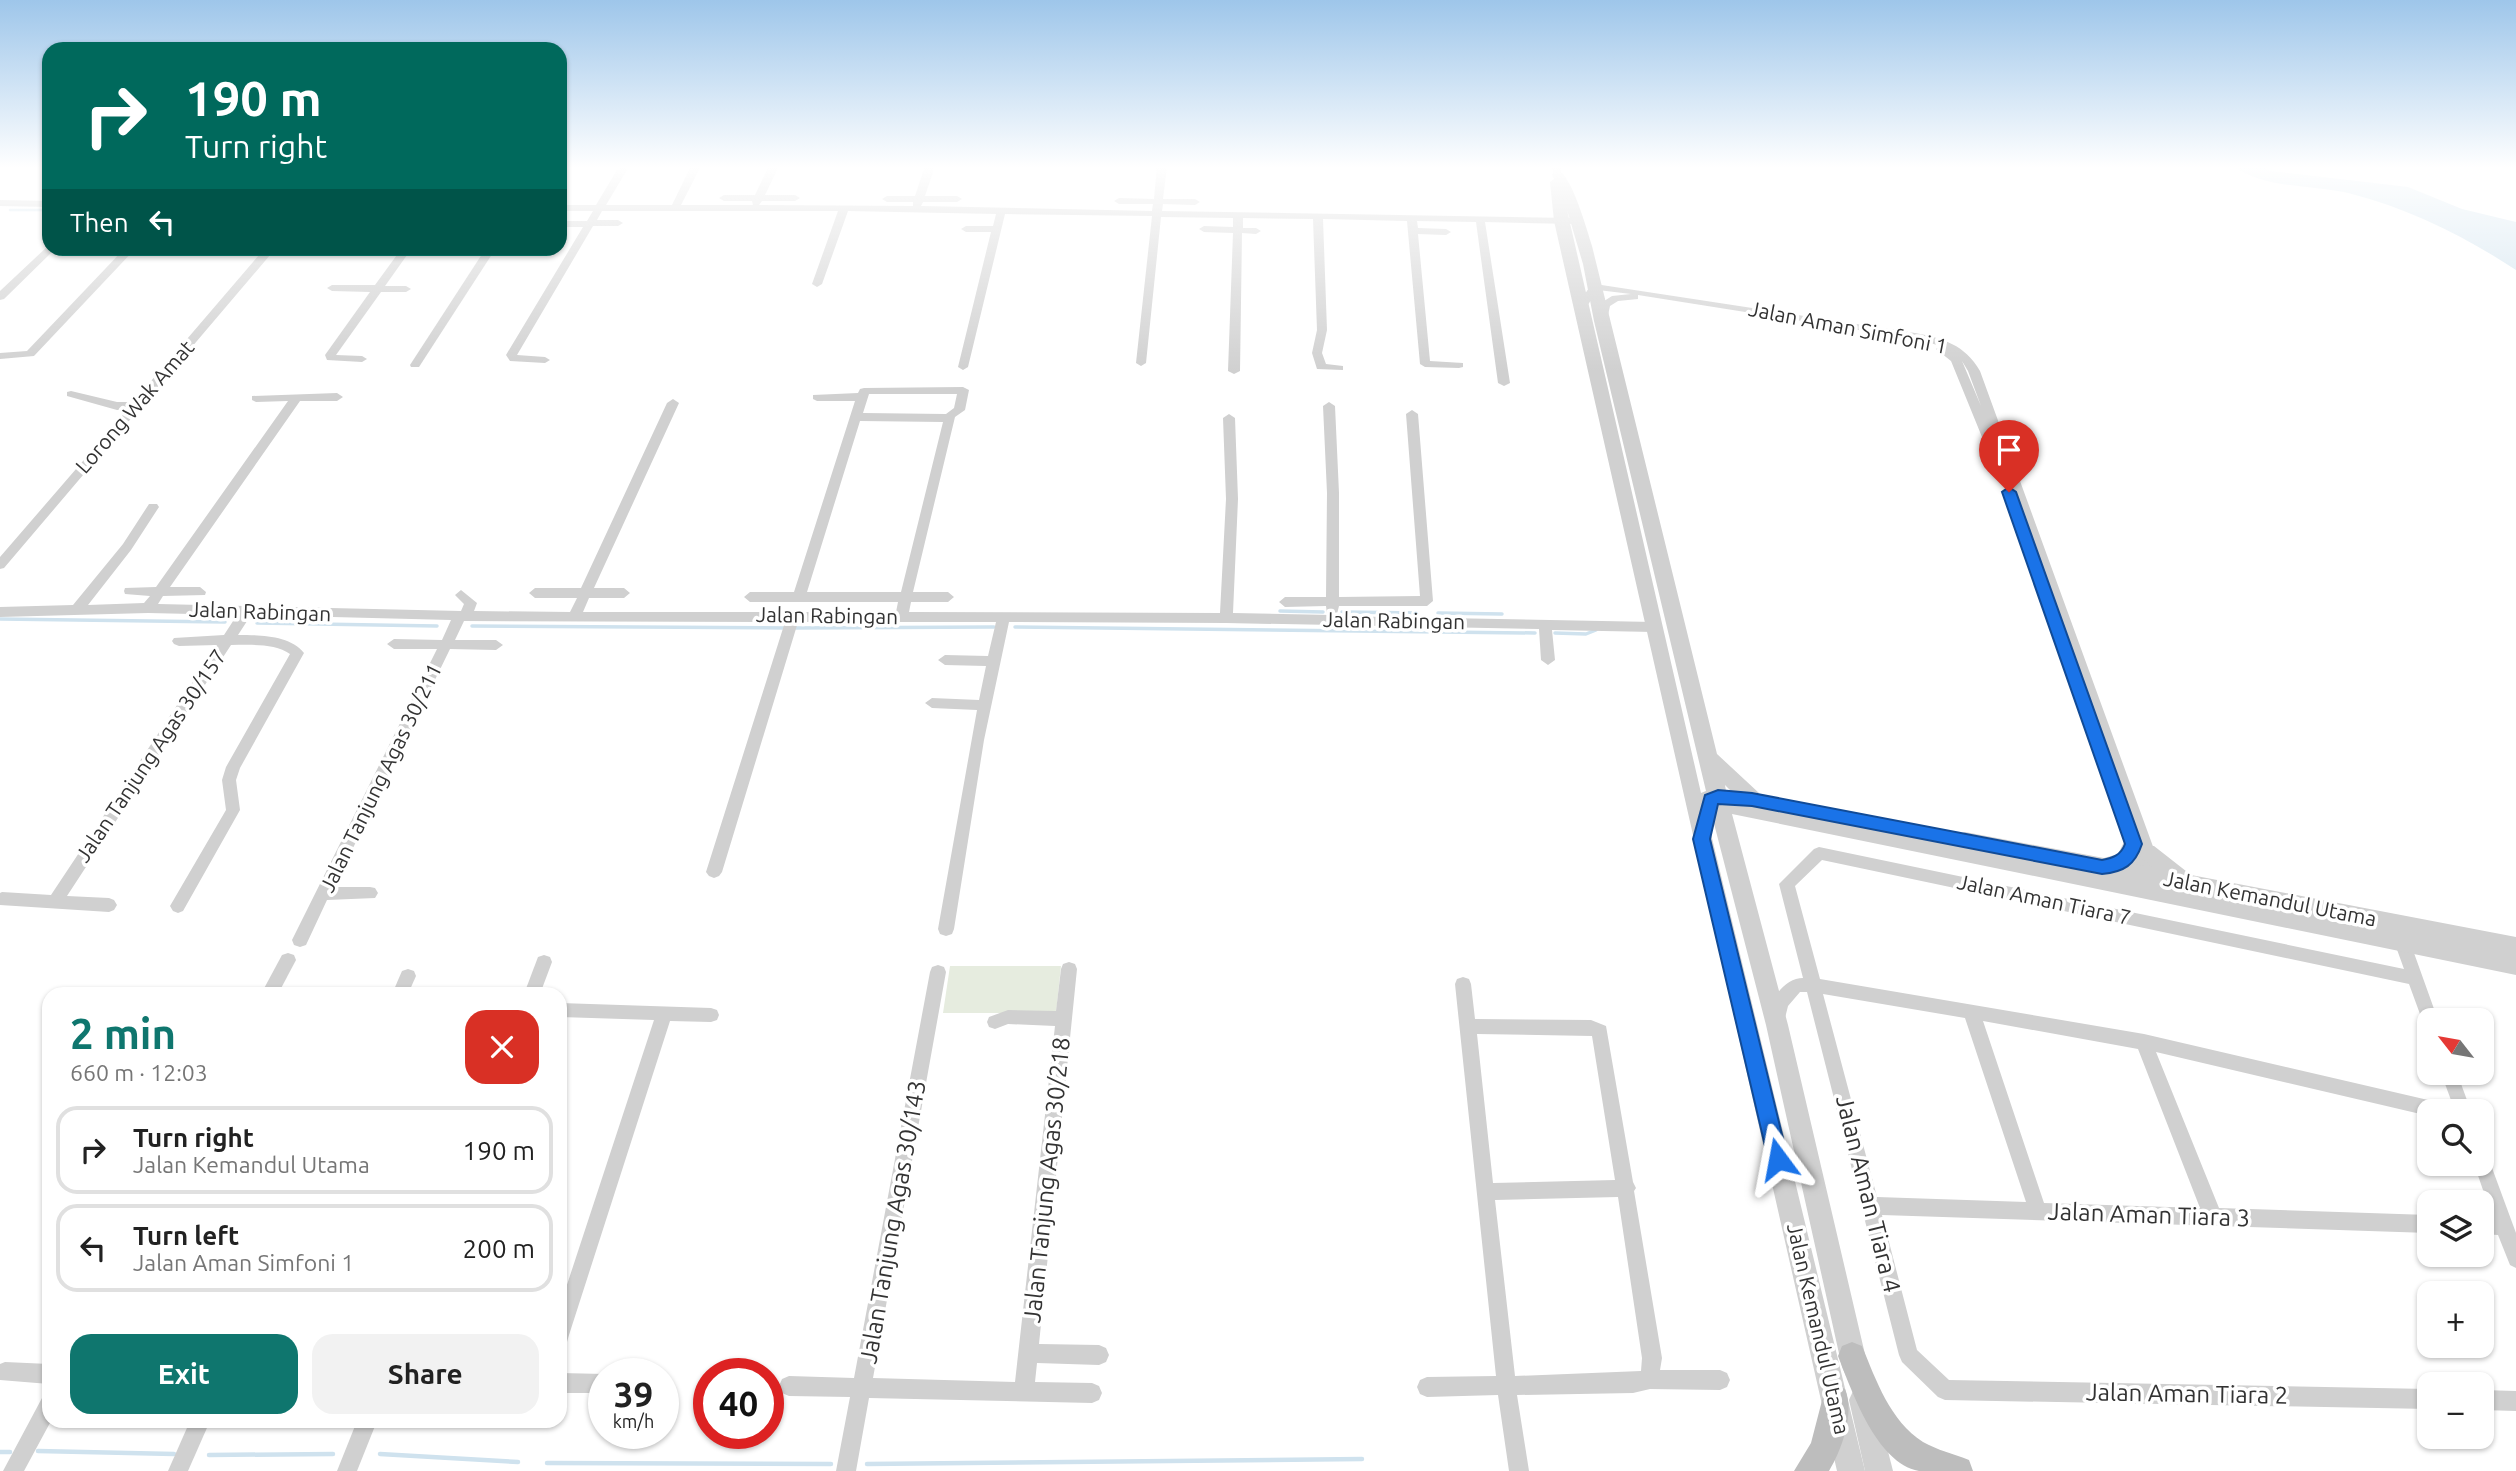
<!DOCTYPE html>
<meta charset="utf-8">
<style>
body{margin:0;font-family:Ubuntu,sans-serif;background:#f2f2f2;color:#222;height:100vh;display:flex;flex-direction:column;font-size:26px;white-space:nowrap}
*{box-sizing:border-box;margin:0}
p{font-size:23px;color:#767676}
.icon{flex:none;width:38px;height:38px;fill:none;stroke:currentColor;stroke-width:2;stroke-linecap:round;stroke-linejoin:round}
.map{position:relative;flex:1;overflow:hidden}
.drawer{position:absolute;left:42px;top:987px;width:525px;height:441px;display:flex;flex-direction:column;background:#fff;border-radius:21px;box-shadow:0 2px 5px #0004}
.drawer>*{flex:none}
.banner{position:absolute;left:42px;top:42px;width:525px;height:214px;border-radius:21px;box-shadow:0 2px 5px #0004;background:#00695c;color:#fff;overflow:hidden}
.needle{width:46px;rotate:301deg}
.tools{position:absolute;left:2417px;top:1008px;display:grid;gap:14px}
.tools a{display:grid;place-items:center;width:77px;height:77px;border-radius:14px;background:#fff;box-shadow:0 2px 5px #0004;font-size:35px}
.speed{position:absolute;left:588px;top:1358px;display:flex;gap:14px;font-size:35px;font-weight:700;text-align:center}
.speed>*{display:grid;place-content:center;width:91px;height:91px;border-radius:50%;background:#fff;box-shadow:0 2px 5px #0004;line-height:1}
.speed small{font-size:18px;font-weight:400}
.speed .limit{border:10px solid #d22;background:#fff;color:#111}
.pin{position:absolute;display:grid;place-items:center;width:60px;height:60px;color:#fff;margin:-72px -30px;border-radius:50% 50% 50% 0;rotate:-45deg;box-shadow:0 0 7px #0007}
.pin .icon{rotate:45deg}
.me{position:absolute;width:77px;margin:-38px;rotate:347deg;stroke-linejoin:round;filter:drop-shadow(0 0 5px #0008)}
.turn{display:flex;align-items:center;gap:24px;height:147px;padding:0 28px;font-size:32px}
.turn .icon{width:91px;height:91px;stroke-width:2.5}
.turn b{display:block;font-size:49px;line-height:60px}
.then{display:flex;align-items:center;height:66px;padding:0 28px;background:#0003;gap:14px;font-size:26px}
.round{display:grid;place-items:center;flex:none;width:74px;height:74px;border-radius:21px;background:#f2f2f2}
.head{display:flex;align-items:center;justify-content:space-between;height:119px;padding:0 28px}
h1{font-size:42px;font-weight:600;line-height:52px;color:#0f766e}
.cta{display:flex;gap:14px;margin-top:auto;padding:14px 28px}
.cta a{flex:1;height:80px;border-radius:21px;background:#0f766e;color:#fff;font-size:28px;font-weight:600;line-height:80px;text-align:center}
.cta a+a{background:#f2f2f2;color:#222}
ul{padding:0;list-style:none}
li{display:flex;align-items:center;gap:21px;height:88px;margin:0 14px 10px;padding:0 14px;border:4px solid #e0e0e0;border-radius:21px}
li div{flex:1}
li b{display:block;font-size:26px}
li em{font-style:normal}
.map>svg:first-child{display:block}
.green{fill:#e6ecdf}
.water{fill:#cfe2ee}
.lines{fill:none;stroke-linecap:round;stroke-linejoin:round}
.stream-far2{stroke:#cfe2ee;stroke-width:2.5}
.stream-far1{stroke:#cfe2ee;stroke-width:3.5}
.stream{stroke:#cfe2ee;stroke-width:4.5}
.minor{fill:#d0d0d0;fill-rule:evenodd}
.tertiary{fill:#d0d0d0;fill-rule:evenodd}
.secondary{fill:#bdbdbd;fill-rule:evenodd}
.route{fill:#1a73e8;stroke:#114b97;stroke-width:2}
.labels{text-anchor:middle;stroke-width:7;stroke-linejoin:round;paint-order:stroke}
.street-label{font-size:21px;fill:#333;stroke:#fff}
.near-street-label{font-size:24px;fill:#333;stroke:#fff}
</style>
<div class="map">
<svg width="2516" height="1471" viewBox="0 0 2516 1471">
<rect width="100%" height="100%" fill="#fff"/>
<path class="green" d="M950 966H1061L1056 1013H943Z"/>
<path class="water" d="M2233 166H2258L2271 171 2408 187 2462 209 2516 222V270C2466 237 2410 209 2352 194 2313 184 2267 190 2233 166Z"/>
<g class="lines">
<path class="stream-far2" d="M10 210H42"/>
<g class="stream-far1">
<path d="M1280 611 1323 612"/>
<path d="M1342 612 1418 613"/>
<path d="M1438 613 1502 614"/>
<path d="M0 619 225 622"/>
<path d="M257 623 437 626"/>
<path d="M472 626 785 628"/>
<path d="M1015 627 1535 633"/>
<path d="M793 628 994 627"/>
<path d="M1555 633 1586 634 1596 630"/>
</g>
<g class="stream">
<path d="M38 1451 174 1454"/>
<path d="M0 1452H10"/>
<path d="M380 1454 518 1462"/>
<path d="M209 1455 333 1454"/>
<path d="M547 1463 831 1464"/>
<path d="M867 1464 1362 1459"/>
</g>
<g class="minor">
<path d="M691 166H701L681 205H753L752 201H724L719 198 724 195H755L769 166H779L765 195H795L800 198 795 201H762L759 205 913 206V202H887L882 199 887 196H915L925 166H935L925 196H957L962 199 957 202H923L921 206 1152 211 1153 204H1119L1114 201 1119 198 1154 199 1157 166H1167L1163 199H1195L1200 202 1195 205 1163 204 1162 211 1573 218 1578 221 1573 224 1485 222 1510 383 1504 386 1498 383 1476 222 1417 221 1418 228 1446 229 1451 232 1446 235 1418 234 1430 361 1463 363V367L1459 368 1425 367 1420 364 1407 221 1323 219 1327 330 1322 353 1326 364 1343 366V370L1317 369 1312 353 1317 330 1313 219 1243 218V228H1256L1261 231 1256 234 1242 233 1240 371 1234 374 1228 371 1233 233 1204 232 1199 229 1204 226 1233 227V218L1161 217 1146 363 1141 366 1136 363 1152 216 1005 214 968 367 963 370 958 367 991 232H966L961 229 966 226H993L996 214 848 211 822 284 817 287 812 284 838 211H602L597 220H618L623 223 618 226H593L517 355 545 357 550 360 545 363 510 361 506 355 583 227H560V221H587L593 211H560V205H596L617 170 622 167 627 170 606 205H672Z"/>
<path d="M1551 166H1561V176H1555Z"/>
<path d="M0 200 49 201V207L0 206Z"/>
<path d="M48 218 49 224 45 223 43 221Z"/>
<path d="M49 245V248H55L54 250 4 299 0 300V291Z"/>
<path d="M125 248H136L34 356 0 359V353L27 351Z"/>
<path d="M265 248H276L4 568 0 569V557L127 410H117L67 396V392L71 391 117 402H133Z"/>
<path d="M402 248H412L385 286H406L411 289 406 292H381L336 355 362 356 367 359 362 362 327 360 325 355 370 292 332 291 327 288 332 285H375Z"/>
<path d="M486 248H496L419 367H411L410 365Z"/>
<path d="M1595 284 1915 333C1943 338 1965 345 1980 371L2159 863 2156 867 2148 868 2156 880 2153 885C2145 888 2139 883 2135 875L2096 759 2098 755 2105 754 1993 439 1988 441 1982 437 1951 361 1936 349 1941 346 1915 339 1638 295V299L1618 301 1610 306 1607 320 1602 323 1597 320 1601 303 1612 296 1631 294 1598 290 1585 309H1577L1576 307 1591 285ZM1962 361 1968 371 1981 406Z"/>
<path d="M963 387 969 390 965 410 955 417 913 592H948L954 597 948 602H911L909 612 1220 613 1226 499 1223 418 1229 414 1235 418 1238 499 1233 613 1331 615 1327 614 1326 606 1285 607 1279 602 1285 597H1326L1327 493 1323 406 1329 402 1335 406 1339 493V597L1420 596 1406 414 1412 410 1418 414 1433 601 1427 606H1339L1337 614 1333 616 1654 622 1661 627 1654 632 1552 630 1555 660 1548 665 1541 660 1539 629 1226 623 1009 622 984 740 954 929 952 934 946 936 940 934 938 929 977 710 932 708 925 703 932 698 979 700 986 666 945 665 938 660 945 655 988 656 996 622H798L722 872 719 876 714 878 709 876 706 872 785 622 464 621 455 640H496L503 645 496 650 450 649 334 887H370L375 888 378 893 375 898 327 900 306 945 300 947 294 945 292 940 437 649H394L387 644 394 639 442 640 451 620 251 615 238 635C259 635 290 635 304 653L240 768 236 780 240 810 183 911 178 913 173 911 170 906 226 810 222 780 226 767 290 654C275 643 250 645 231 645L67 896 109 898 114 900 117 905 114 910 109 912 0 905V893L2 892 51 895 217 645 179 646 174 644 172 641 174 638 224 635 237 615 148 613 0 617V607L73 605 123 544 149 504H157L159 507 157 510 131 550 88 605 144 603 150 596 125 594 124 591 125 588 156 587 288 401 256 402 252 400V396L337 393 343 397 337 401H300L170 587H200L206 592 205 595 163 596 158 604 461 611 464 604 455 595 461 590 477 603 474 611 570 612 577 598H535L529 593 535 588H581L667 403 673 399 679 403 594 588H624L630 593 624 598H589L583 612H896L898 602H750L744 597 750 592H794L855 401H817L813 399V395L858 393 860 389 864 388ZM869 394H957L954 408 946 414 863 413ZM860 421 943 422 901 592H807Z"/>
<path d="M1819 847 2404 969 2395 944 2397 939 2403 937 2409 939 2438 1020H2429V1027L2424 1025 2409 984 1822 860 1795 886 1820 979 2144 1034 2441 1103 2447 1105 2450 1111H2429V1116L2156 1052 2219 1208 2429 1215V1233L1882 1215 1917 1350 1949 1380 2429 1389V1409L1945 1400 1938 1397 1902 1362 1899 1355 1807 992H1800L1788 1006 1784 1022 1778 1024 1772 1022C1765 1003 1784 978 1803 978L1779 884 1814 849ZM1823 994 1965 1018 2026 1202 1877 1197ZM1983 1021 2138 1049 2200 1208 2044 1203Z"/>
<path d="M288 953 294 955 296 960 278 994H261L282 955Z"/>
<path d="M544 955 550 957 552 962 540 994H524L538 957Z"/>
<path d="M1069 962 1075 964 1077 969 1039 1344 1099 1345 1106 1348 1109 1355 1106 1362 1099 1365 1037 1363 1035 1382 1092 1383 1099 1386 1102 1393 1099 1400 1092 1403 869 1398 856 1471H836L850 1397 789 1396 782 1393 779 1386 782 1379 789 1376 854 1378 930 972 932 967 938 965 944 967 946 972 873 1378 1015 1382 1055 1026 1008 1024 995 1029 989 1027 987 1022 989 1017 1008 1010 1056 1011 1061 969 1063 964Z"/>
<path d="M408 969 414 971 416 976 408 994H392L402 971Z"/>
<path d="M1463 977 1469 979 1471 984 1475 1019 1591 1020 1606 1026 1633 1182 1636 1188 1634 1191 1662 1358 1660 1370H1720L1727 1373 1730 1380 1727 1387 1720 1390 1650 1389 1633 1393 1517 1395 1529 1471H1509L1498 1395 1427 1397 1420 1394 1417 1387 1420 1380 1427 1377 1496 1376 1455 984 1457 979ZM1477 1034 1592 1036 1615 1180 1493 1183ZM1618 1197 1642 1358 1641 1371 1515 1376 1495 1200Z"/>
<path d="M560 1003 711 1008 717 1010 719 1015 717 1020 711 1022 670 1021 569 1335 567 1342 560 1344V1306L654 1020 560 1017Z"/>
<path d="M2441 1073H2457L2471 1111H2455Z"/>
<path d="M2482 1155 2488 1157 2516 1233V1268L2510 1265 2498 1235 2482 1234V1216H2492L2474 1164H2482Z"/>
<path d="M5 1362 49 1364V1384L0 1380V1364Z"/>
<path d="M560 1373 605 1374 604 1393H560Z"/>
<path d="M2482 1390 2516 1391V1411L2482 1410Z"/>
<path d="M49 1395V1421H51L24 1471H3L42 1398Z"/>
<path d="M190 1421H210L188 1471H168Z"/>
<path d="M357 1421H377L357 1471H337Z"/>
</g>
<g class="tertiary">
<path d="M1558 170C1572 176 1587 230 1592 246L1717 754 1759 793 1762 799 1760 803 1956 843 1958 834 1965 832 2104 858 2118 854 2126 838 2133 836 2140 838 2143 845 2154 846 2191 875 2516 937V975L1732 814 1788 1025 1868 1367 1864 1376 1855 1380 1846 1376 1842 1367 1766 1025 1710 808 1704 805 1865 1471H1837L1554 221 1550 182 1554 179 1552 174ZM1567 210 1583 264 1594 321 1706 791 1701 793ZM1725 785 1739 799 1727 797ZM2138 855 2152 867 2134 864Z"/>
<path d="M1862 1387 1871 1391 1875 1400 1893 1471H1865L1849 1400 1853 1391Z"/>
</g>
<g class="secondary">
<path d="M1852 1342 1862 1346C1876 1380 1890 1421 1923 1442 1937 1450 1954 1454 1969 1460L1973 1471C1956 1471 1936 1471 1919 1471 1876 1463 1852 1391 1838 1356L1842 1346Z"/>
<path d="M1835 1384 1845 1389C1855 1412 1842 1450 1829 1471H1794L1811 1443 1825 1389Z"/>
</g>
</g>
<linearGradient id="sky" x2="0" y2="1"><stop stop-color="#9ec6ea"/><stop offset="0.45" stop-color="#fff"/><stop offset="1" stop-color="#fff" stop-opacity="0"/></linearGradient>
<rect width="2516" height="372" fill="url(#sky)"/>
<path class="route" d="M2009 487 2016 492 2142 844C2135 865 2124 872 2102 874L1752 806 1718 804 1710 839 1788 1159 1785 1165 1778 1168 1771 1165 1768 1159 1693 839 1705 795 1718 790 1752 793 2102 860C2113 858 2121 855 2125 844L2002 492Z"/>
<g class="labels">
<g class="street-label">
<text transform="translate(1848 328) rotate(11)" y="7">Jalan Aman Simfoni 1</text>
<text transform="translate(135 407) rotate(-49)" y="7">Lorong Wak Amat</text>
<text transform="translate(260 612) rotate(2)" y="7">Jalan Rabingan</text>
<text transform="translate(827 616) rotate(1)" y="7">Jalan Rabingan</text>
<text transform="translate(1394 621) rotate(1)" y="7">Jalan Rabingan</text>
<text transform="translate(151 756) rotate(-56)" y="7">Jalan Tanjung Agas 30/157</text>
<text transform="translate(381 778) rotate(-64)" y="7">Jalan Tanjung Agas 30/211</text>
<text transform="translate(2270 899) rotate(11)" y="7">Jalan Kemandul Utama</text>
<text transform="translate(2044 900) rotate(12)" y="7">Jalan Aman Tiara 7</text>
<text transform="translate(1818 1329) rotate(77)" y="7">Jalan Kemandul Utama</text>
</g>
<g class="near-street-label">
<text transform="translate(1047 1180) rotate(-84)" y="8">Jalan Tanjung Agas 30/218</text>
<text transform="translate(1868 1194) rotate(76)" y="8">Jalan Aman Tiara 4</text>
<text transform="translate(2149 1215) rotate(2)" y="8">Jalan Aman Tiara 3</text>
<text transform="translate(893 1222) rotate(-80)" y="8">Jalan Tanjung Agas 30/143</text>
<text transform="translate(2187 1394) rotate(1)" y="8">Jalan Aman Tiara 2</text>
</g>
</g>
</svg>
<div class="tools">
<a><svg class="needle" viewBox="-14 -14 28 28"><path d="M0-13l5 13h-10z" fill="#e53935"/><path d="M0 13l5-13h-10z" fill="#767676"/></svg></a>
<a><svg class="icon" aria-label="search" viewBox="0 0 24 24"><circle cx="10" cy="10" r="6"/><path d="M15 15l6 6"/></svg></a>
<a><svg class="icon" aria-label="layers" viewBox="0 0 24 24"><path d="M12 4l9 5-9 5-9-5zM3 14l9 5 9-5"/></svg></a>
<a>+</a>
<a>−</a>
</div>
<div class="speed"><div>39<small>km/h</small></div><div class="limit">40</div></div>
<div class="pin" style="left:2009px;top:492px;background:#d93025"><svg class="icon" aria-label="arrive" viewBox="0 0 24 24"><path d="M6 21V4h12l-3 4 3 4H6"/></svg></div>
<svg class="me" style="left:1778px;top:1159px" viewBox="-20 -20 40 40"><path d="M0-17L14 15 0 8-14 15z" fill="#1a73e8" stroke="#fff" stroke-width="4"/></svg>
<div class="banner">
<div class="turn"><svg class="icon" aria-label="right" viewBox="0 0 24 24"><path d="M7 20v-9h11M14 6l5 5-5 5"/></svg><div><b>190 m</b>Turn right</div></div>
<div class="then">Then<svg class="icon" aria-label="left" viewBox="0 0 24 24"><path d="M17 20v-9H6M10 6l-5 5 5 5"/></svg></div>
</div>
<section class="drawer">
<div class="head"><div><h1>2 min</h1><p>660 m · 12:03</p></div><a class="round" style="background:#d93025;color:#fff"><svg class="icon" aria-label="close" viewBox="0 0 24 24"><path d="M6 6l12 12M18 6L6 18"/></svg></a></div>
<ul>
<li><svg class="icon" aria-label="right" viewBox="0 0 24 24"><path d="M7 20v-9h11M14 6l5 5-5 5"/></svg><div><b>Turn right</b><p>Jalan Kemandul Utama</p></div><em>190 m</em></li>
<li><svg class="icon" aria-label="left" viewBox="0 0 24 24"><path d="M17 20v-9H6M10 6l-5 5 5 5"/></svg><div><b>Turn left</b><p>Jalan Aman Simfoni 1</p></div><em>200 m</em></li>
</ul>
<div class="cta"><a>Exit</a><a>Share</a></div>
</section>
</div>
